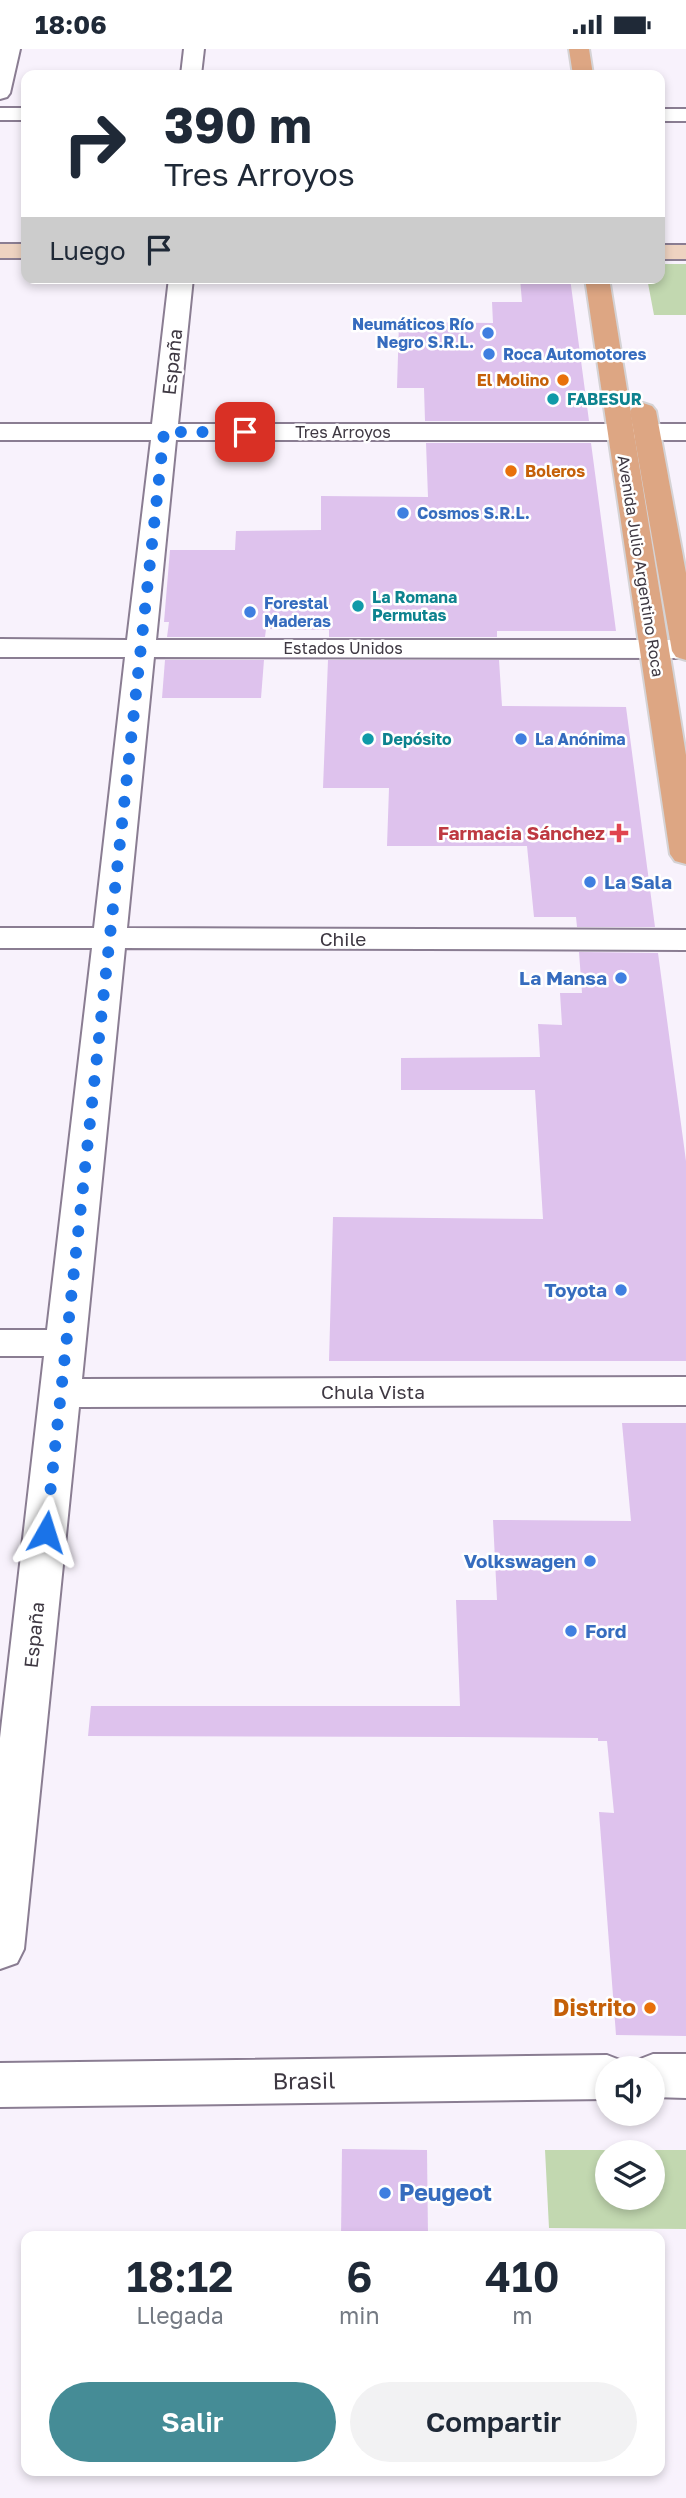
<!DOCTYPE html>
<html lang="es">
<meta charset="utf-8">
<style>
body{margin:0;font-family:"Golos Text",sans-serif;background:#f2f2f3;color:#1f2937;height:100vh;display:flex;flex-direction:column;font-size:26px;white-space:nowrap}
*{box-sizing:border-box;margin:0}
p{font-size:23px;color:#747a83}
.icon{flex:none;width:38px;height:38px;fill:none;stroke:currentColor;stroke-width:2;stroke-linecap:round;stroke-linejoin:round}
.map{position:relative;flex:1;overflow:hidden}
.sheet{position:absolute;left:21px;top:2182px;width:644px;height:245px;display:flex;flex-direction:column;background:#fff;border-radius:14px;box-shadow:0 4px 10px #0003}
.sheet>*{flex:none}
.banner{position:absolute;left:21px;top:21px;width:644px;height:214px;border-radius:14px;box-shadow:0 4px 10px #0003;background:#fff;color:#1f2937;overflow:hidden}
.tools{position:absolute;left:595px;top:2007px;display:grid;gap:14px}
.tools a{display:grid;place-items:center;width:70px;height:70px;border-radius:50%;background:#fff;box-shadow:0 4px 10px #0003;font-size:35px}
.pin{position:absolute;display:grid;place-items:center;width:60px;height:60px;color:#fff;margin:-30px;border-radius:14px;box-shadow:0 4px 10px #0006}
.me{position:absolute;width:77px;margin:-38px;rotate:6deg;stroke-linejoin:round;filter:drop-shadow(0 0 5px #0008)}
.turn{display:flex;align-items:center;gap:24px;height:147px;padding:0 28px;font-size:32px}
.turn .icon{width:91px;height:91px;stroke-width:2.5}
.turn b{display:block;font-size:49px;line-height:60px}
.then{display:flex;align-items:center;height:66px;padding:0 28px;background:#0003;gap:14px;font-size:26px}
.eta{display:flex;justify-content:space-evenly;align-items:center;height:119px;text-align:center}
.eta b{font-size:42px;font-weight:600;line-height:49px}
.cta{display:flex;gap:14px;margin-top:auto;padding:14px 28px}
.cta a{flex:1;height:80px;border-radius:42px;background:#458c96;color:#fff;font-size:28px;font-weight:600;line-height:80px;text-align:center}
.cta a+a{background:#f2f2f3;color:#1f2937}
.status{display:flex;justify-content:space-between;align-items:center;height:49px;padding:0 35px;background:#fff;direction:ltr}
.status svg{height:19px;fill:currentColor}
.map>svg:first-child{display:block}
.green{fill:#c2d8b0;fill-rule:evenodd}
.building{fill:#dec2ed}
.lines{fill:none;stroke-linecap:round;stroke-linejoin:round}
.minor-casing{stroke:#8a7d92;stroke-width:4}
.secondary-casing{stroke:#8a7d92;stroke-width:4}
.primary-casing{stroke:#d5d3d5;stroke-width:4}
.minor{fill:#fff;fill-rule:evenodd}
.secondary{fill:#eed3c1;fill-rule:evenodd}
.primary{fill:#dda683;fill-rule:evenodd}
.route{stroke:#1a73e8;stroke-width:12;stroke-dasharray:0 21.6}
.shop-dot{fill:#3f7fe0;stroke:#fff;stroke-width:2.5}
.food-dot{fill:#e8710a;stroke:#fff;stroke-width:2.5}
.culture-dot{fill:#0f9aa8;stroke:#fff;stroke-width:2.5}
.health-dot{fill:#e0444e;stroke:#fff;stroke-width:2.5}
.labels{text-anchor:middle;stroke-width:5;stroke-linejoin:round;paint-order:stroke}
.far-shop-label{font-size:16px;font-weight:bold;fill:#366cbe;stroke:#fff;text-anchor:start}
.far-food-label{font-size:16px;font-weight:bold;fill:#c56008;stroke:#fff;text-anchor:end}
.far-culture-label{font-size:16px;font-weight:bold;fill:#0d838f;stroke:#fff;text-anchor:start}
.far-street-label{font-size:16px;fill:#3e3842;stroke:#fff}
.street-label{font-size:19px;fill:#3e3842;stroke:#fff}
.health-label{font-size:19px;font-weight:bold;fill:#be3a42;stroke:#fff;text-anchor:end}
.shop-label{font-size:19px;font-weight:bold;fill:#366cbe;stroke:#fff;text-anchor:end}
.near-food-label{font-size:23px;font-weight:bold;fill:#c56008;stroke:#fff;text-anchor:end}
.near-street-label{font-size:23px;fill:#3e3842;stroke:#fff}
.near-shop-label{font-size:23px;font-weight:bold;fill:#366cbe;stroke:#fff;text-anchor:start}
</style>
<div class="status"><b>18:06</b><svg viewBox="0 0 49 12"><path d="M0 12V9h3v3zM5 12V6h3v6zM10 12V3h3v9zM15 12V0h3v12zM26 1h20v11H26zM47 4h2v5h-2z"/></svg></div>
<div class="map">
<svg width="686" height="2449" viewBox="0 0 686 2449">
<rect width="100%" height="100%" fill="#f8f2fc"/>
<g class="green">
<path d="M661 215H686V266H654L647 229H660Z"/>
<path d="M545 2101H686V2180L549 2179ZM607 2104H653V2149H607Z"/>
</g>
<g class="building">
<path d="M520 229H570L589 372H425L424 339H397L399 273 493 274 492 253H522Z"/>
<path d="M426 394H591L616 582H497V588H329V581L266 580 265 588H167L169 573H164L170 501H235L236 482 321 481V447L428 448Z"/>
<path d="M165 611H264L261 649H162Z"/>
<path d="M328 611H499L502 657 626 658 655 878H577L576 868H534L527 797H387L389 739H323Z"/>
<path d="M579 903 658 904 686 1112V1312H329L333 1168 543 1170 535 1041H401V1009L540 1008 538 975 562 976 560 944H582Z"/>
<path d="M622 1374H686V1987L616 1986 599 1763 614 1764 607 1692H598V1689L460 1688 88 1687 91 1657H460L456 1551H497L493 1471 631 1472Z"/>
<path d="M342 2100 427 2101 428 2188H341Z"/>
</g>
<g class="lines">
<defs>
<g id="minor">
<path d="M0 0H20L10 44 7 48 0 50Z"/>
<path d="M184 0H204L201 26H181Z"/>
<rect x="0" y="59" width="26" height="12"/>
<rect x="660" y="60" width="26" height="12"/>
<path d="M169 229H193L178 375H686V391H176L156 591H686V609L154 608 127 879 686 881V901L125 899 82 1330 686 1328V1356L79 1358 24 1900 17 1914 0 1920V1689L44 1307H0V1281H47L92 899H0V879H94L125 608H0V590L127 591 151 391H0V375H152Z"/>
<path d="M653 2005H686V2049L653 2048V2020H631L635 2012Z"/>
<path d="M607 2006 625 2013 628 2020H607V2050L0 2058V2014Z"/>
</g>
<g id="secondary">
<rect x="0" y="195" width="26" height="14"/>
<rect x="660" y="196" width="26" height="14"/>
</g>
<g id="primary">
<path d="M569 0H589L593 26H573Z"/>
<path d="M585 229H609L686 706V815L675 812 670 805Z"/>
<path d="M643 354 652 357 656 362 686 524V611L676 608 672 602 630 362 634 357Z"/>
</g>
</defs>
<use href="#minor" class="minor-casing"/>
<use href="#secondary" class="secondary-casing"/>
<use href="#primary" class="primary-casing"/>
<use href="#minor" class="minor"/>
<use href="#secondary" class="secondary"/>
<use href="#primary" class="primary"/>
</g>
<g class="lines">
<path class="route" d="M46 1483 164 383H245"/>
</g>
<g class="shop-dot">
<circle cx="488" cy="284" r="7"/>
<circle cx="489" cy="305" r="7"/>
<circle cx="403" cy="464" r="7"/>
<circle cx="250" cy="563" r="7"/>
<circle cx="521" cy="690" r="7"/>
<circle cx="590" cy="833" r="7"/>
<circle cx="621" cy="929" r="7"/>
<circle cx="621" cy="1241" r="7"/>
<circle cx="590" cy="1512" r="7"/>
<circle cx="571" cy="1582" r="7"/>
<circle cx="385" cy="2144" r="7"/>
</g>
<g class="food-dot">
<circle cx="563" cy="331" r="7"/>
<circle cx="511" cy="422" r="7"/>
<circle cx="650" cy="1959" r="7"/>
</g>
<g class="culture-dot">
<circle cx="553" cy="350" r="7"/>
<circle cx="358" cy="557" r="7"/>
<circle cx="368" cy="690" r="7"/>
</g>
<path class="health-dot" d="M615.5 773.5h7v7h7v7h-7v7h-7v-7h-7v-7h7z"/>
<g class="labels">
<g class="far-shop-label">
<text x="474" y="281" text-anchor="end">Neumáticos Río<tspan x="474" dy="18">Negro S.R.L.</tspan></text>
<text x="503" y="311">Roca Automotores</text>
<text x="417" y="470">Cosmos S.R.L.</text>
<text x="264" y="560">Forestal<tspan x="264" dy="18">Maderas</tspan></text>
<text x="535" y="696">La Anónima</text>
</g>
<g class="far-food-label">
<text x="549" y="337">El Molino</text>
<text x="525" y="428" text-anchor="start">Boleros</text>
</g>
<g class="far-culture-label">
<text x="567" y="356">FABESUR</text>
<text x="372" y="554">La Romana<tspan x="372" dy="18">Permutas</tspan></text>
<text x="382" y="696">Depósito</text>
</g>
<g class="far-street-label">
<text x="343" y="389">Tres Arroyos</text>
<text transform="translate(641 517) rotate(81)" y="6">Avenida Julio Argentino Roca</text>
<text x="343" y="605">Estados Unidos</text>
</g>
<g class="street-label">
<text transform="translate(172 313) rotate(-84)" y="7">España</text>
<text x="343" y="897">Chile</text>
<text x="373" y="1350">Chula Vista</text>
<text transform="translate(34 1586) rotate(-84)" y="7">España</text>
</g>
<g class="health-label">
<text x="605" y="791">Farmacia Sánchez</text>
</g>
<g class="shop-label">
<text x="604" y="840" text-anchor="start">La Sala</text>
<text x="607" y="936">La Mansa</text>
<text x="607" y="1248">Toyota</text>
<text x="576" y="1519">Volkswagen</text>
<text x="585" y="1589" text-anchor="start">Ford</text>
</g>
<g class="near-food-label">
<text x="636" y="1967">Distrito</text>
</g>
<g class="near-street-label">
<text transform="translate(304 2032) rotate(-1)" y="8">Brasil</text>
</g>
<g class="near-shop-label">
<text x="399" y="2152">Peugeot</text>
</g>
</g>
</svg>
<div class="tools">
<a><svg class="icon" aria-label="sound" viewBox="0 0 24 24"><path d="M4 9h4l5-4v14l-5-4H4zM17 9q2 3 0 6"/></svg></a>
<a><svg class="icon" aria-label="layers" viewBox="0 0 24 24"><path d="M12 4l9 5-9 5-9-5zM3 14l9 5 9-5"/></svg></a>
</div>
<div class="pin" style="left:245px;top:383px;background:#d93025"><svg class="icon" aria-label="arrive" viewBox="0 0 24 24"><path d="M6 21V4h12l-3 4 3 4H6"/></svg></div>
<svg class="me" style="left:46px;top:1483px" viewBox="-20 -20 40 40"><path d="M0-17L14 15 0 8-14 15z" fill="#1a73e8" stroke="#fff" stroke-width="4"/></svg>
<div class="banner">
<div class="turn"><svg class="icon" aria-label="right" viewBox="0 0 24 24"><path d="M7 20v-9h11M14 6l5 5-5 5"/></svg><div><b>390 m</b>Tres Arroyos</div></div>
<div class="then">Luego<svg class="icon" aria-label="arrive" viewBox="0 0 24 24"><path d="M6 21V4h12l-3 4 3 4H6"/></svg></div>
</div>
<section class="sheet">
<div class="eta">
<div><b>18:12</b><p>Llegada</p></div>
<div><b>6</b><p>min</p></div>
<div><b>410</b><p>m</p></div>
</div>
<div class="cta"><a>Salir</a><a>Compartir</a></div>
</section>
</div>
